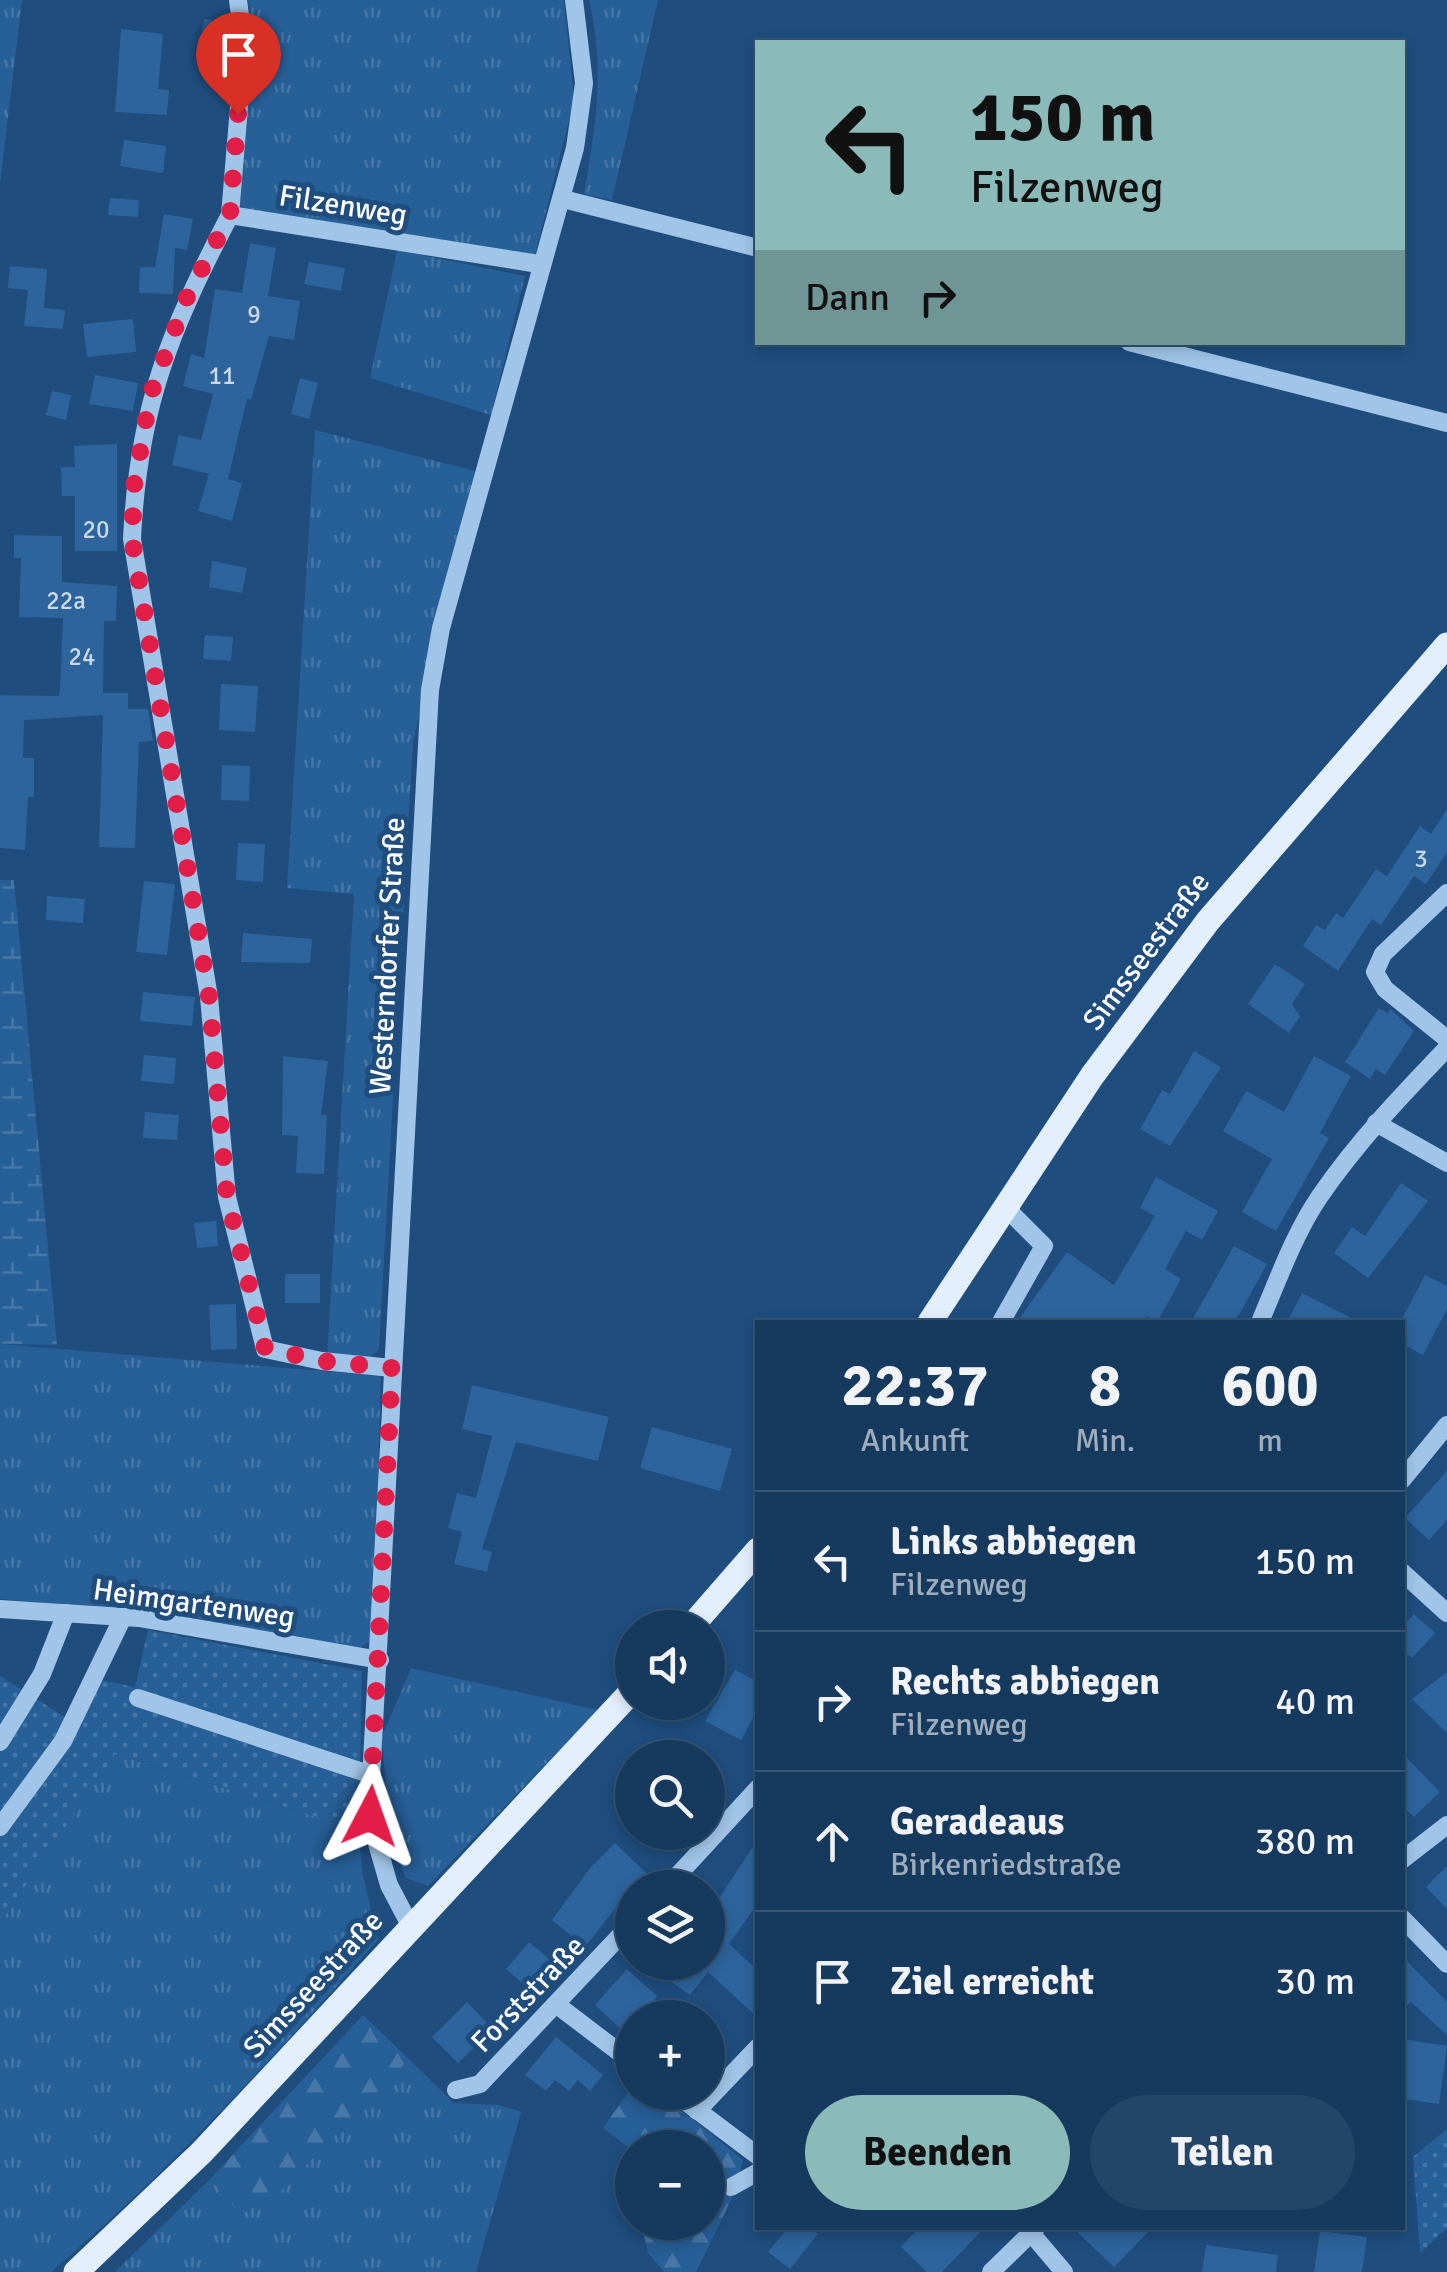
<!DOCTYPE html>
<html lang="de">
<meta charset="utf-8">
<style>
body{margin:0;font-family:Signika,sans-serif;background:#234567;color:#f1f3f6;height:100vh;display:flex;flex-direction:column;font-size:38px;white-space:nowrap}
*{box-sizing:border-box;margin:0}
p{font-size:32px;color:#9eadbc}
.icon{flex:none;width:55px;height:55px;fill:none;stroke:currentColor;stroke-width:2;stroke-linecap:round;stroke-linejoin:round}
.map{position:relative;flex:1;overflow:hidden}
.panel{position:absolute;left:755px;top:1320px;width:650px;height:910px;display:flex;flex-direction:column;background:#163a5e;border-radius:0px;box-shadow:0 5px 15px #0003,0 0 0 2px #355473}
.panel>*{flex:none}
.hud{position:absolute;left:755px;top:40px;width:650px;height:305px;border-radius:0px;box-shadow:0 5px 15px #0003,0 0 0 2px #355473;background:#8bbbb9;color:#111;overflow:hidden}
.fabs{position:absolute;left:615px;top:1610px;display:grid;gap:20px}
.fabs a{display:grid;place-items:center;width:110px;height:110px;border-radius:50%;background:#163a5e;box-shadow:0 5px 15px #0003,0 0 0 2px #355473;font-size:50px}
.pin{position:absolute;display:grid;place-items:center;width:85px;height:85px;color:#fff;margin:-102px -42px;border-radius:50% 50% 50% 0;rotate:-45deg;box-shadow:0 0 10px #0007}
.pin .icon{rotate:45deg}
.me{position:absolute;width:110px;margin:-55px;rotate:4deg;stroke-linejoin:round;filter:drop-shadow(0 0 8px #0008)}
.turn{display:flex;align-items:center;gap:35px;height:210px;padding:0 50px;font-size:45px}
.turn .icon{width:130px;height:130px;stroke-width:2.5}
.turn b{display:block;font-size:70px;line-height:85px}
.then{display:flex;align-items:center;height:95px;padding:0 50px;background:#0003;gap:20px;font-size:38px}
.eta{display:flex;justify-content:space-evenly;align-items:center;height:170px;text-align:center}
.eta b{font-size:60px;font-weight:800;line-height:70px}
.action{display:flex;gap:20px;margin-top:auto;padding:20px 50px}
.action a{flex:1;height:115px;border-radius:60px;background:#8bbbb9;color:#111;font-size:40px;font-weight:800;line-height:115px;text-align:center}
.action a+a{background:#234567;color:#f1f3f6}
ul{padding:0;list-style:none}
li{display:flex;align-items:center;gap:30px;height:140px;padding:0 50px;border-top:2px solid #355473}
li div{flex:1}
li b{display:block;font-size:38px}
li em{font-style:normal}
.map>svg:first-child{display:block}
.grass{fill:url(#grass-tufts)}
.forest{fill:url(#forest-firs)}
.wetland{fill:url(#wetland-marsh)}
.park{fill:url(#park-dots)}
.building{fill:#2d649c}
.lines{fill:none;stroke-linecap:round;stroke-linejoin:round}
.minor{stroke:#a1c5e8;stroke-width:18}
.major{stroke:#e4effe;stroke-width:25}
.route{stroke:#e11d48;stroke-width:18;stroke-dasharray:0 32.4}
.labels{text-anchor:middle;stroke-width:10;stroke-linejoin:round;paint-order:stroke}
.number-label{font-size:25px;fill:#cad8e6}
.street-label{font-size:30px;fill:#fff;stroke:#1e4d7e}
</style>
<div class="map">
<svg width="1447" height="2272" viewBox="0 0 1447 2272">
<defs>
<pattern id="grass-tufts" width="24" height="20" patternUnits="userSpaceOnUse" patternTransform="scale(2.5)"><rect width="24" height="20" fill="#275f97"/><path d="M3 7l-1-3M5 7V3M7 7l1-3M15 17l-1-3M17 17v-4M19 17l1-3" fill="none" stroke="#4777a7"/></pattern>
<pattern id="forest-firs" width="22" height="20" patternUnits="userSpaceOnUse" patternTransform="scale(2.5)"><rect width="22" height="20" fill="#275f97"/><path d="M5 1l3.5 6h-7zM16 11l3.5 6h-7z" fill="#4777a7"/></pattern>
<pattern id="wetland-marsh" width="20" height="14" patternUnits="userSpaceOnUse" patternTransform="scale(2.5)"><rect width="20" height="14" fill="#275f97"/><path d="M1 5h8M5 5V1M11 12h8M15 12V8" fill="none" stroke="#4777a7"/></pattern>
<pattern id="park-dots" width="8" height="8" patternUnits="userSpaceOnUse" patternTransform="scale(2.5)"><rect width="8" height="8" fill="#275f97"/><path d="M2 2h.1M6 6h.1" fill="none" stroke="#4777a7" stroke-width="1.8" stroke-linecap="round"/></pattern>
</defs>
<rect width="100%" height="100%" fill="#1e4d7e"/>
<g class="grass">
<path d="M0 0H22L0 184Z"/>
<path d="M248 0H564L574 100 535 255 247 211 238 203 253 35Z"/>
<path d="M589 0H658L612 200 584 194C596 124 605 70 589 0Z"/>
<path d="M397 250 525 276 491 415 370 378Z"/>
<path d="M315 430 475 471 413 742 379 1349 371 1357H327L354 894 287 888Z"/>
<path d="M0 1344 381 1376 373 1638 359 1649 170 1613 0 1599Z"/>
<path d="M411 1668 598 1710 428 1886 406 1878 390 1843 382 1737Z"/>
<path d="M115 1754 359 1830 362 1871 378 1940C275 2056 170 2171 51 2272H0V1923Z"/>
<path d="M409 2059 454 2103 499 2105 521 2112 476 2272H115L210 2179 241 2214 277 2194Z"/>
</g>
<g class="forest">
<path d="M363 2015 409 2059 278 2194 241 2214 210 2179Z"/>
<path d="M632 2087V2092L660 2093 743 2160 733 2196 696 2272H664L648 2253 641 2223 708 2222V2148L632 2150 603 2128Z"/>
</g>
<path class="wetland" d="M0 880H14L57 1345 0 1344Z"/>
<g class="park">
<path d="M148 1630 362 1671 359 1830 115 1754 0 1923V1676L76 1724 101 1680 135 1687Z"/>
<path d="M1447 2129V2228L1420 2253 1413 2157Z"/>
</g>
<g class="building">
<path d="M204 19 218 21 213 68 197 66Z"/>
<path d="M121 29 163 34 158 89 169 90 167 115 115 112Z"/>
<path d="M124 140 166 146 163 173 120 166Z"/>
<path d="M110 198 139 200 138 217 108 215Z"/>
<path d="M164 214 193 219 187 250 175 248 173 294 139 293 140 267H155Z"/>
<path d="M250 243 276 248 268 296 300 301 294 340 269 336 251 400 247 399 228 479 242 483 232 521 198 511 209 474 172 465 179 435 201 440 213 394 183 386 191 354 204 358 215 289 242 293Z"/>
<path d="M309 262 345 268 341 291 304 284Z"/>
<path d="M10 266 47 269 44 308 65 310 63 329 24 326 28 290 8 288Z"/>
<path d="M133 319 136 352 87 357 83 324Z"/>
<path d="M95 375 138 383 133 411 89 404Z"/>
<path d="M300 378 318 383 309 419 291 414Z"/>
<path d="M52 391 71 395 66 420 46 415Z"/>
<path d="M117 444V551H75V496H62L61 467H75L74 446Z"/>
<path d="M14 535 62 536V582L117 586 116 621H104L103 693H128V709H148L153 741 139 742 135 848 99 847 103 715 24 720 23 758H34V797H28L25 850 0 848V695L59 696 60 688 63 618 19 617 21 558H14Z"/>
<path d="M212 561 247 568 242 593 209 587Z"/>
<path d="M205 635 233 637 231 661 203 659Z"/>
<path d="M221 684 258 686 255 732 219 730Z"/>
<path d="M222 765 250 766 249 801 221 800Z"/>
<path d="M1447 809V852L1426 884 1414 876 1381 925 1372 919 1338 971 1303 946 1316 925 1325 930 1336 913 1343 918 1376 869 1387 876 1420 826 1431 834Z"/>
<path d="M238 843 265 844 263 882 236 880Z"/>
<path d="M144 881 175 884 167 955 136 952Z"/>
<path d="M47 896 85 899 83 923 46 920Z"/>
<path d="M243 933 312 939 310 963 241 962Z"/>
<path d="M1275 964 1305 984 1292 1004 1300 1016 1289 1033 1248 1004Z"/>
<path d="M143 992 195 997 192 1026 140 1021Z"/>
<path d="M1379 1008 1388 1013 1390 1009 1414 1031 1385 1075 1376 1069 1370 1079 1345 1062Z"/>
<path d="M1194 1051 1221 1067 1170 1146 1140 1129 1162 1090 1170 1094Z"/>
<path d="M144 1055 176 1058 174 1084 141 1081Z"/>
<path d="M283 1056 328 1061 321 1115H327L324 1174 296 1173 298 1136 282 1135Z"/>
<path d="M1314 1056 1351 1076 1320 1133 1329 1138 1276 1231 1242 1212 1272 1159 1223 1131 1246 1091 1284 1112Z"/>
<path d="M145 1112 179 1115 177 1140 143 1138Z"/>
<path d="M1156 1177 1218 1211 1202 1240 1186 1231 1165 1269 1181 1279 1157 1322 1147 1316 1142 1322H1017L1067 1252 1114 1285 1155 1216 1140 1208Z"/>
<path d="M1401 1183 1428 1201 1368 1278 1334 1253 1352 1227 1365 1236Z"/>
<path d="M216 1221 218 1246 197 1248 194 1223Z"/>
<path d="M1234 1246 1267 1264 1240 1313 1235 1322H1191Z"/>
<rect x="285" y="1274" width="35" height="29"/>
<path d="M1425 1275 1447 1286V1309L1423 1355 1402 1344V1319Z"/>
<path d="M1302 1293 1359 1322H1287Z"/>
<path d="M236 1304 237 1349 211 1350 209 1305Z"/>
<path d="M472 1385 609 1417 598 1461 516 1442 482 1549 492 1552 487 1572 454 1564 462 1532 448 1528 457 1493 476 1498 492 1436 462 1429Z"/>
<path d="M652 1427 732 1449 720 1491 640 1468Z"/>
<path d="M1447 1471V1520L1429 1540 1405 1518Z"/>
<path d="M1414 1614 1435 1633 1412 1658 1402 1650V1627Z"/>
<path d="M735 1670 758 1682V1709L741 1740 705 1721Z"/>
<path d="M1447 1672V1733L1412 1699Z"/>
<path d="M1402 1753 1440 1792 1414 1817 1402 1806Z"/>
<path d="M758 1839V1903L729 1944 758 1971V2018L708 1972 690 1995 662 1975 671 1962H708V1915Z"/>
<path d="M615 1843 650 1877 640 1888H632V1895L622 1900 585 1947 552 1920 590 1868Z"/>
<path d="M1447 1866V1909L1426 1887Z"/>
<path d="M529 1942 562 1970 539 1997 506 1969Z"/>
<path d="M1402 1956 1447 2002V2035L1411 2002 1402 2010Z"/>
<path d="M627 1969 657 1996 639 2018H632L625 2033 595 2005Z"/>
<path d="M467 2002 493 2029 458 2063 432 2037Z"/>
<path d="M556 2037 603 2075 590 2091 578 2080 569 2091 555 2080 546 2091 525 2075Z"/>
<path d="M1402 2039 1447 2046 1439 2104 1402 2099Z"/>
<path d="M788 2228H809L818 2234 790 2269 768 2252Z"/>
<path d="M919 2228H984L942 2272H927L901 2247Z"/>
<path d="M1073 2228H1152L1114 2267Z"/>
<path d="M1320 2231 1367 2237 1362 2272H1314Z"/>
<path d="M1206 2245 1278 2255 1276 2272H1202Z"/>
</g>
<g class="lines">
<g class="minor">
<path d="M563 199 758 248"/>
<path d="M230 215 244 47 238 0"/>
<path d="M1129 342 1447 423"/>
<path d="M1447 893 1383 954 1375 972 1385 989 1447 1039"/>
<path d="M1376 1123 1447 1163"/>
<path d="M1001 1322 1044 1246 1007 1209"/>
<path d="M1260 1322C1278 1280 1294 1234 1320 1196 1357 1142 1402 1095 1447 1048"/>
<path d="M392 1368 322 1361 265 1349 227 1197 209 997 132 539C138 408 170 330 230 215L539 264"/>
<path d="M1402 1480 1447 1425"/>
<path d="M1402 1572 1447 1613"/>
<path d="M0 1609 139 1618 380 1660"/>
<path d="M138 1698 372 1775"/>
<path d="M0 1742 42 1674 66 1613"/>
<path d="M0 1827 63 1741 123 1617"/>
<path d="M1402 1860 1447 1825"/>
<path d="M666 1888 758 1788"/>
<path d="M1402 1918 1447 1964"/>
<path d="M411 1927 389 1885 369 1816 430 690 441 628 575 148 584 83 574 0"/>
<path d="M557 2005 632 2062"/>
<path d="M456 2090 480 2084 632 1923"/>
<path d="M673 2092 758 2156"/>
<path d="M697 2111 758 2047"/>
<path d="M731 2187 758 2172"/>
<path d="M1031 2233 1064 2272"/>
<path d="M991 2272 1036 2228"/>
</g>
<g class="major">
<path d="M930 1322 1092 1076 1208 921 1447 645"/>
<path d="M690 1628 758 1550"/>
<path d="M76 2272 202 2152 632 1691"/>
</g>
</g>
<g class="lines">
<path class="route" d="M238 114 230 215 186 299 150 396 134 486 132 539 209 996 227 1197 265 1348 322 1361 392 1368 370 1816"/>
</g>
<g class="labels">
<g class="number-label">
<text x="254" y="323">9</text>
<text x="222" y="384">11</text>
<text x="96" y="538">20</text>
<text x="66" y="609">22a</text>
<text x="82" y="665">24</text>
<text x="1421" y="867">3</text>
</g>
<g class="street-label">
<text transform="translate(343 205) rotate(9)" y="10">Filzenweg</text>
<text transform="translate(1146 951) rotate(-53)" y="10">Simsseestraße</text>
<text transform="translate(387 956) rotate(-87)" y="10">Westerndorfer Straße</text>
<text transform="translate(194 1603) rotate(8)" y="10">Heimgartenweg</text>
<text transform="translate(313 1984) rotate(-47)" y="10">Simsseestraße</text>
<text transform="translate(528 1994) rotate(-46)" y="10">Forststraße</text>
</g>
</g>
</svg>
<div class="fabs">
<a><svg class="icon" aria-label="sound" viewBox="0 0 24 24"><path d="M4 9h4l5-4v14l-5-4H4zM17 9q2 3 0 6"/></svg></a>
<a><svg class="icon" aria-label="search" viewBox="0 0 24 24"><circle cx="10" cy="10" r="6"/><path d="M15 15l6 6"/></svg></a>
<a><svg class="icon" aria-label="layers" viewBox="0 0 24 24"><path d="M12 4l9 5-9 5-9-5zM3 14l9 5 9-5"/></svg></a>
<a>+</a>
<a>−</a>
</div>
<div class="pin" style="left:238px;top:114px;background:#d93025"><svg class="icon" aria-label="arrive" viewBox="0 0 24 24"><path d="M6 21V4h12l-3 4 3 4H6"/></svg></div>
<svg class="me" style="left:370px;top:1816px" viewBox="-20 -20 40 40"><path d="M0-17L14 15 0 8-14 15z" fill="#e11d48" stroke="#fff" stroke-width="4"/></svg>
<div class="hud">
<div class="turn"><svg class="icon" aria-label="left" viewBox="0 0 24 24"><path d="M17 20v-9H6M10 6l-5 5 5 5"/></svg><div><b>150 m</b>Filzenweg</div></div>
<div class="then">Dann<svg class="icon" aria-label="right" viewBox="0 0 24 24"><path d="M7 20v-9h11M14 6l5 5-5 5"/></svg></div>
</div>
<section class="panel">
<div class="eta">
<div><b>22:37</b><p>Ankunft</p></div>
<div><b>8</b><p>Min.</p></div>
<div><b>600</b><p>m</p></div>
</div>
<ul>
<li><svg class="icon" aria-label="left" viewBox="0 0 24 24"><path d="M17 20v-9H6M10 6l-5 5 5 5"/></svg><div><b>Links abbiegen</b><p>Filzenweg</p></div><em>150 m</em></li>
<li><svg class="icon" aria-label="right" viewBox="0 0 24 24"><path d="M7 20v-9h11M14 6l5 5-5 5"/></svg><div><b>Rechts abbiegen</b><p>Filzenweg</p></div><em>40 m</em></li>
<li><svg class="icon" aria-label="ahead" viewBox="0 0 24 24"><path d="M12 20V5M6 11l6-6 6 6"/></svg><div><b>Geradeaus</b><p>Birkenriedstraße</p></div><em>380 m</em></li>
<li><svg class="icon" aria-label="arrive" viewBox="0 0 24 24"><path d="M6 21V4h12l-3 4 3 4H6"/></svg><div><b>Ziel erreicht</b></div><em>30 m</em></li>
</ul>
<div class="action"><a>Beenden</a><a>Teilen</a></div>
</section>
</div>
